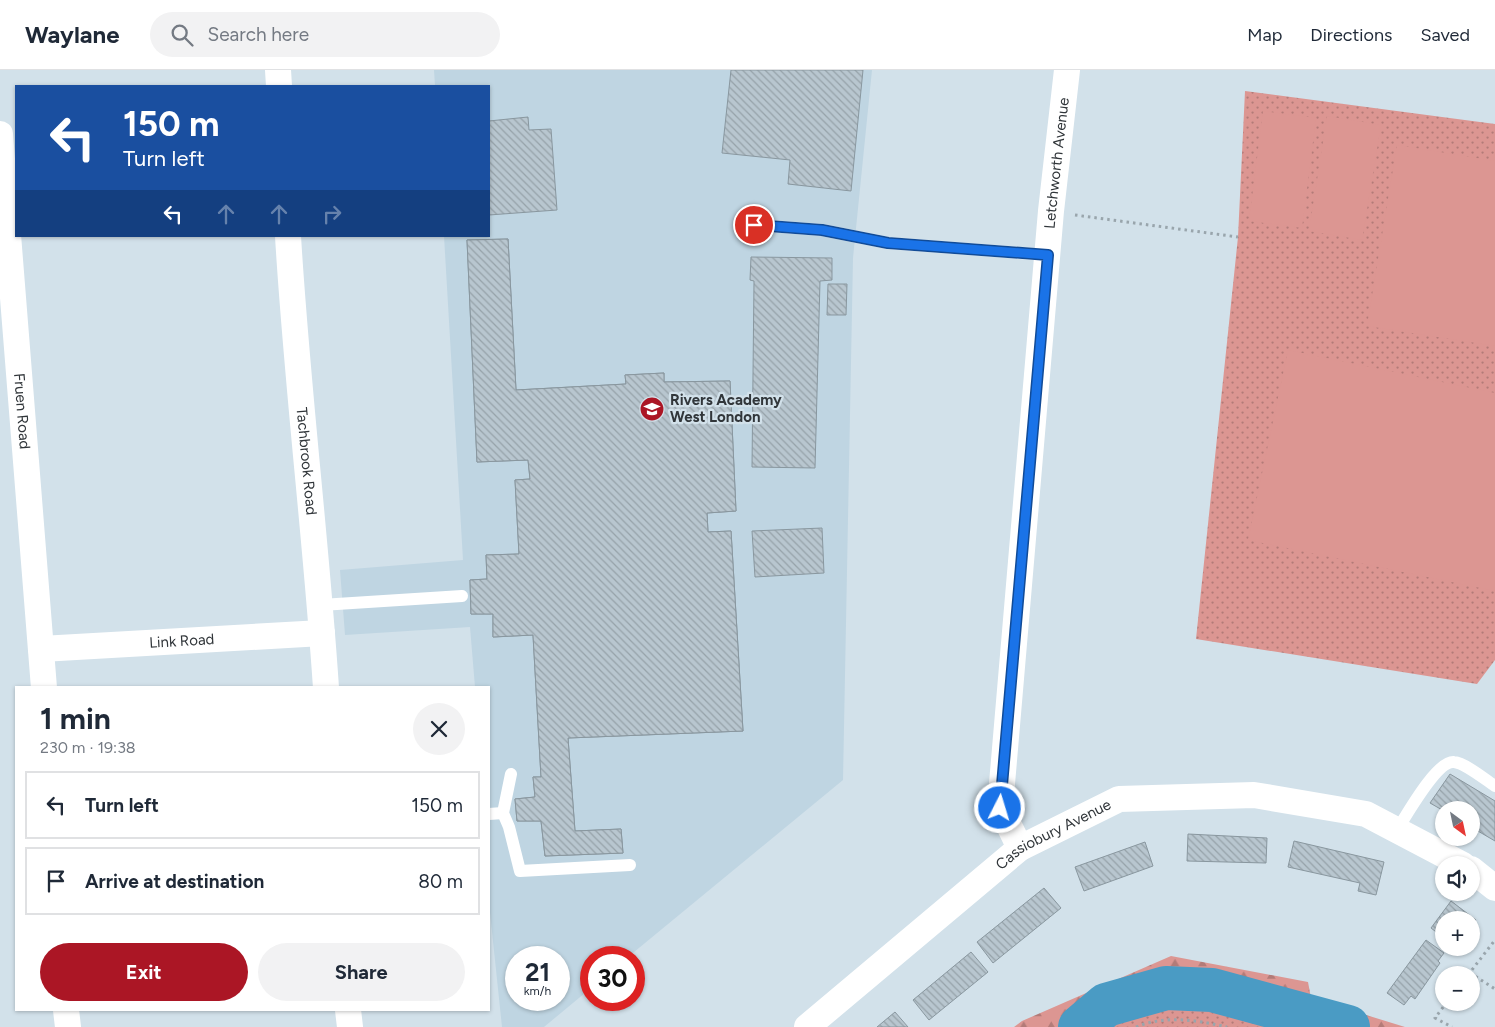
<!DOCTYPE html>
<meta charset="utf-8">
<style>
body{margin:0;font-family:Figtree,sans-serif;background:#f2f2f3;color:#1f2937;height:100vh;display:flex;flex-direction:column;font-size:19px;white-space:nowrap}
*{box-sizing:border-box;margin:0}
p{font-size:16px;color:#747a83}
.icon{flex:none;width:28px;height:28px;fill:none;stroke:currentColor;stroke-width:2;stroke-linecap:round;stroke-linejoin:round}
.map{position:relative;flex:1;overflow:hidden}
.details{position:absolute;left:15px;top:616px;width:475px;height:325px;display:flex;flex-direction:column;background:#fff;border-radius:0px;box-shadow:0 1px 4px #0004}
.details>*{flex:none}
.hud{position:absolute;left:15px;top:15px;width:475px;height:152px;border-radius:0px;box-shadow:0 1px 4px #0004;background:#1a4fa0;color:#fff;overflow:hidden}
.needle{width:32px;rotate:147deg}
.controls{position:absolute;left:1435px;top:731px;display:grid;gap:10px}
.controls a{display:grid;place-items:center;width:45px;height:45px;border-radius:50%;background:#fff;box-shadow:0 1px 4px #0004;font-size:25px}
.speed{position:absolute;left:505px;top:876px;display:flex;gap:10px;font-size:25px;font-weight:700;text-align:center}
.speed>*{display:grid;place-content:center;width:65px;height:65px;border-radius:50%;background:#fff;box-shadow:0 1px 4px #0004;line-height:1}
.speed small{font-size:12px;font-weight:400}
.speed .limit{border:8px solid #d22;background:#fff;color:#111}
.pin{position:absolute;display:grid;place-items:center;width:42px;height:42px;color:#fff;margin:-21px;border:2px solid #fff;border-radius:50%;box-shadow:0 1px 5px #0007}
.me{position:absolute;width:55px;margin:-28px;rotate:5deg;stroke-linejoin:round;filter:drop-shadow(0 0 4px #0008)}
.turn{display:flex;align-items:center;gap:18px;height:105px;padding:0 25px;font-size:22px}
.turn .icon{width:65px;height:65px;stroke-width:2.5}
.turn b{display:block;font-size:35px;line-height:42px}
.lanes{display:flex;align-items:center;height:48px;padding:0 25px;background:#0003;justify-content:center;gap:25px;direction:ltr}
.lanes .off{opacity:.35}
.round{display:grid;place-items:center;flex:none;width:52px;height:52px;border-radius:26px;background:#f2f2f3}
.head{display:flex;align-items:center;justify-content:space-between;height:85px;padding:0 25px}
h1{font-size:30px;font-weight:700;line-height:38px}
.cta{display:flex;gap:10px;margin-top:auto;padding:10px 25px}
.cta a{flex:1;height:58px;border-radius:30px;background:#ab1625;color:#fff;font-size:20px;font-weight:700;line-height:58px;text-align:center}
.cta a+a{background:#f2f2f3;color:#1f2937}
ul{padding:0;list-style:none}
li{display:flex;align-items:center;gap:15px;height:68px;margin:0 10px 8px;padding:0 15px;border:2px solid #e0e1e3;border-radius:0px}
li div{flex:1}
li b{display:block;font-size:19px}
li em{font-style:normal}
header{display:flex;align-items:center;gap:30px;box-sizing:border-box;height:70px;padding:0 25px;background:#fff;border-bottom:1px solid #e0e1e3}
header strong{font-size:24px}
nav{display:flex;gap:28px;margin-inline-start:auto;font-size:18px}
.search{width:350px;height:45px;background:#f2f2f3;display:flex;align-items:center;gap:12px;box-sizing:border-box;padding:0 18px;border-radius:28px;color:#747a83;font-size:19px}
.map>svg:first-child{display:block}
.built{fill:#bfd5e2;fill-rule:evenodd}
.green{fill:url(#green-dots)}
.forest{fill:url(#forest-firs)}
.pitch{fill:#dc9692}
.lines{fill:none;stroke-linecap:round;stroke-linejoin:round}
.river{stroke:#4a9bc4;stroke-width:44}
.building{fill:url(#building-back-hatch);stroke:#89979f;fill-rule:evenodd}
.path{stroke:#99a5ac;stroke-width:3;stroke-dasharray:2.5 4;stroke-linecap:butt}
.lane{stroke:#fff;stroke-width:12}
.street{stroke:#fff;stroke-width:26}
.route-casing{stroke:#114b97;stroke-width:12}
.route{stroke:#1a73e8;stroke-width:9}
.labels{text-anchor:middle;stroke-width:4.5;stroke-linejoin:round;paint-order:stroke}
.street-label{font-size:15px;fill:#31363a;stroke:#d2e1ea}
.poi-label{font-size:15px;font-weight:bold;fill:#31363a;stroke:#d2e1ea;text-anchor:start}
</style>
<header>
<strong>Waylane</strong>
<div class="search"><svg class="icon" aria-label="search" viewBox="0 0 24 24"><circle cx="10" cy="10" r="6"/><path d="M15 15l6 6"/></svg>Search here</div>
<nav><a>Map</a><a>Directions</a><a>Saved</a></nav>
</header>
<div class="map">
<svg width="1495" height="957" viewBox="0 0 1495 957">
<defs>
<pattern id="green-dots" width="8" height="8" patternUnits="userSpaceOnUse" patternTransform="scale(1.25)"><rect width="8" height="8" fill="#dc9692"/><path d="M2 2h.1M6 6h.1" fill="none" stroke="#b37b78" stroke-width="1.8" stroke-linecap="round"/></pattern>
<pattern id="forest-firs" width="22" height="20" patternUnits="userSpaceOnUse" patternTransform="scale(1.25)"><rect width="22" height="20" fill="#dc9692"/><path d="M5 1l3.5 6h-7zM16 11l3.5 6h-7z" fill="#b37b78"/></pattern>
<pattern id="building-back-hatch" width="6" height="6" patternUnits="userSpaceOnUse" patternTransform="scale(1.25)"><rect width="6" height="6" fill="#b8c6cf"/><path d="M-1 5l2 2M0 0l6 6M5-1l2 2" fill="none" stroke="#96a2a9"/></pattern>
</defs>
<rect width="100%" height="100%" fill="#d2e1ea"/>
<path class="built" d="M434 0H872L853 188 843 710 628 887 591 888V918L544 957H502L489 833V618L475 617 470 557 345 565 340 500 463 490 444 166H489V16H435ZM516 888H559V930H516Z"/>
<g class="green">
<path d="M1245 21 1495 54V590L1477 614 1196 569 1238 167Z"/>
<path d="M1205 933 1305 957H1102L1157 937Z"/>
</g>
<path class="forest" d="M1171 886 1308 912 1311 928 1405 957H1369L1330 939 1248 915 1172 902 1106 926 1063 957H1014L1022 951Z"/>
<g class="pitch">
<path d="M1263 41 1316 48 1302 158 1249 151Z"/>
<path d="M1327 46 1381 55 1362 170 1309 161Z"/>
<path d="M1397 75 1495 91V276L1367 256Z"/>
<path d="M1288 280 1495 323V521L1248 470Z"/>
</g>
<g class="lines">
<path class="river" d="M1080 957 1106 935 1166 918 1212 920 1348 957"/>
</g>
<g class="building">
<path d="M731 0H863L851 121 788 114 790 90 722 83Z"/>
<path d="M528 47 529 60 551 59 557 140 489 145V51Z"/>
<path d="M508 169 516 320 626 314 625 305 664 303V312L730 311 736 441 707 443 708 462 731 461 743 661 568 668 575 761 621 759 623 783 545 786 541 751H517L515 729 535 727 533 707H541L533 565 493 567V544H471L470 510 487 509 486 485 519 484 515 410 530 409 528 390 477 392 467 170ZM666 394V401L662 402 663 435 667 434V445L595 449 593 407 584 408 583 397ZM686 528 690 601 643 604 642 595 611 597V602L567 605 564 535Z"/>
<path d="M508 169 516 320 626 314 625 305 664 303V312L730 311 736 441 707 443 708 462 731 461 743 661 568 668 575 761 621 759 623 783 545 786 541 751H517L515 729 535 727 533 707H541L533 565 493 567V544H471L470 510 487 509 486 485 519 484 515 410 530 409 528 390 477 392 467 170Z"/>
<path d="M751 187 832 188V210L820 211 815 398 752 397 754 211 750 210Z"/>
<path d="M828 214H847L846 245H827Z"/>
<path d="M822 458 824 503 755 507 752 461Z"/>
<path d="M1450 704 1495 731V771L1471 757V740L1444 741 1430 733Z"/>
<path d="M1188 764 1267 768 1266 793 1187 791Z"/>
<path d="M1294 771 1384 792 1376 825 1358 821 1360 813 1288 797Z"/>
<path d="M1145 772 1153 796 1084 821 1075 797Z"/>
<path d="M1044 818 1061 838 993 893 977 872Z"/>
<path d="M1451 831 1476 850 1471 856V850H1444V868L1431 858Z"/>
<path d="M1426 870 1444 883 1438 891 1440 893 1415 929 1411 926 1404 935 1387 923Z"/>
<path d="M971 882 988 902 929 950 913 930Z"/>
<path d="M895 942 908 957H877Z"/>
</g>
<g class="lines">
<g class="path">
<path d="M1075 145 1238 167"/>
<path d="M1470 903 1495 919"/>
<path d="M1468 905 1495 870"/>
<path d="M1447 932 1435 948 1452 957"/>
<path d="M1136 957C1165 945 1197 950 1227 957"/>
</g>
<g class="lane">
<path d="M754 155 822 160 888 173 1047 185"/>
<path d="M321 535 462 526"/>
<path d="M511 704 503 743 509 757 520 801 630 795"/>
<path d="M489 744 503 743"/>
<path d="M1397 760C1406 746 1437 690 1454 692 1465 693 1486 710 1495 716"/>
</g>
<g class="street">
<path d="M278 0 279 16"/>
<path id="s1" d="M0 64 44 618"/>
<path id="s2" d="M288 166C297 317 316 467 326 618"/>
<path id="s3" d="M41 579 322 563"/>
<path id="s4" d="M1020 778 1000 737 1051 141 1067 0"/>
<path d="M1471 799 1495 818"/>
<path d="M66 940 68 957"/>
<path d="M348 940 350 957"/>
<path id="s5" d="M807 957 1020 778 1119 729 1254 725 1366 744 1463 795"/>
</g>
</g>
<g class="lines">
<defs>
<path id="route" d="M754 155 822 160 888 173 1048 185 1000 738"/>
</defs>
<use href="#route" class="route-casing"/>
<use href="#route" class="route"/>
</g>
<defs>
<symbol id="school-disc" viewBox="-11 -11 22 22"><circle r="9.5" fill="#ab1625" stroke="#d2e1ea"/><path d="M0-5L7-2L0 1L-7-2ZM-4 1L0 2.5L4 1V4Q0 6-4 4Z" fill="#fff"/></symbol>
</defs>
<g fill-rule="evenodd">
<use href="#school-disc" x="638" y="325" width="28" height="28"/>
</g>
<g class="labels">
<g class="street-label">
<text dy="5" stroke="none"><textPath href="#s4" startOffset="692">Letchworth Avenue</textPath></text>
<text dy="5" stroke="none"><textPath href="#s1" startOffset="278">Fruen Road</textPath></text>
<text dy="5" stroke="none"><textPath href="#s2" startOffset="226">Tachbrook Road</textPath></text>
<text dy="5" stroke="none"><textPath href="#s3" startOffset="141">Link Road</textPath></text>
<text dy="5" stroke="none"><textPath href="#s5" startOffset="314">Cassiobury Avenue</textPath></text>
</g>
<g class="poi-label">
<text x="670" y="335">Rivers Academy<tspan x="670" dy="17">West London</tspan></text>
</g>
</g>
</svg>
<div class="controls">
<a><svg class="needle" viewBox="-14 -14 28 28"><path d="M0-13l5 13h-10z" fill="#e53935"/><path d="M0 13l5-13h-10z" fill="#747a83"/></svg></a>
<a><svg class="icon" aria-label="sound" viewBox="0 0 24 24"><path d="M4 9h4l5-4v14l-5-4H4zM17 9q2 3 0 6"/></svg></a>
<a>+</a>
<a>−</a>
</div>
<div class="speed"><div>21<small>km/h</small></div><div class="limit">30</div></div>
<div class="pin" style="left:754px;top:155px;background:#d93025"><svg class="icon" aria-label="arrive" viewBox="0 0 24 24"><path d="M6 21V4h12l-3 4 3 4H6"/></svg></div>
<svg class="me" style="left:1000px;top:738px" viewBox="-20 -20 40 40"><circle r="17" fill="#1a73e8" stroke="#fff" stroke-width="3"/><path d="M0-11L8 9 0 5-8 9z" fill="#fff"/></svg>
<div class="hud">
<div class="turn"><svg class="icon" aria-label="left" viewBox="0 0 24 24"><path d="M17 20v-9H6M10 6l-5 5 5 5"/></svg><div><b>150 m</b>Turn left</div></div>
<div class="lanes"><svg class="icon" aria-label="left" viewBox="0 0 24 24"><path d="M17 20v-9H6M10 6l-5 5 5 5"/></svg><svg class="icon off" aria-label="ahead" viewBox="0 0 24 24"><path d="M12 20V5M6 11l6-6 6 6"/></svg><svg class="icon off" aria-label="ahead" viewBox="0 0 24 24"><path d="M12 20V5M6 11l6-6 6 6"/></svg><svg class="icon off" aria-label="right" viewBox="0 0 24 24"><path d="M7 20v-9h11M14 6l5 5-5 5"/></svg></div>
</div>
<section class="details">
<div class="head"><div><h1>1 min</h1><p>230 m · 19:38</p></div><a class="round"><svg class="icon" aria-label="close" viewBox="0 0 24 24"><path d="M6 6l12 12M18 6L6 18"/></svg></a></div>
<ul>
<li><svg class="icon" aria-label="left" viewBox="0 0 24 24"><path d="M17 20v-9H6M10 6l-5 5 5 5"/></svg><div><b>Turn left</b></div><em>150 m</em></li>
<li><svg class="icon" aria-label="arrive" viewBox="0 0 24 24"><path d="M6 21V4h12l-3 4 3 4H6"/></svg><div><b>Arrive at destination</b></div><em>80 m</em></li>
</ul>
<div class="cta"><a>Exit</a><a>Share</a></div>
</section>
</div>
